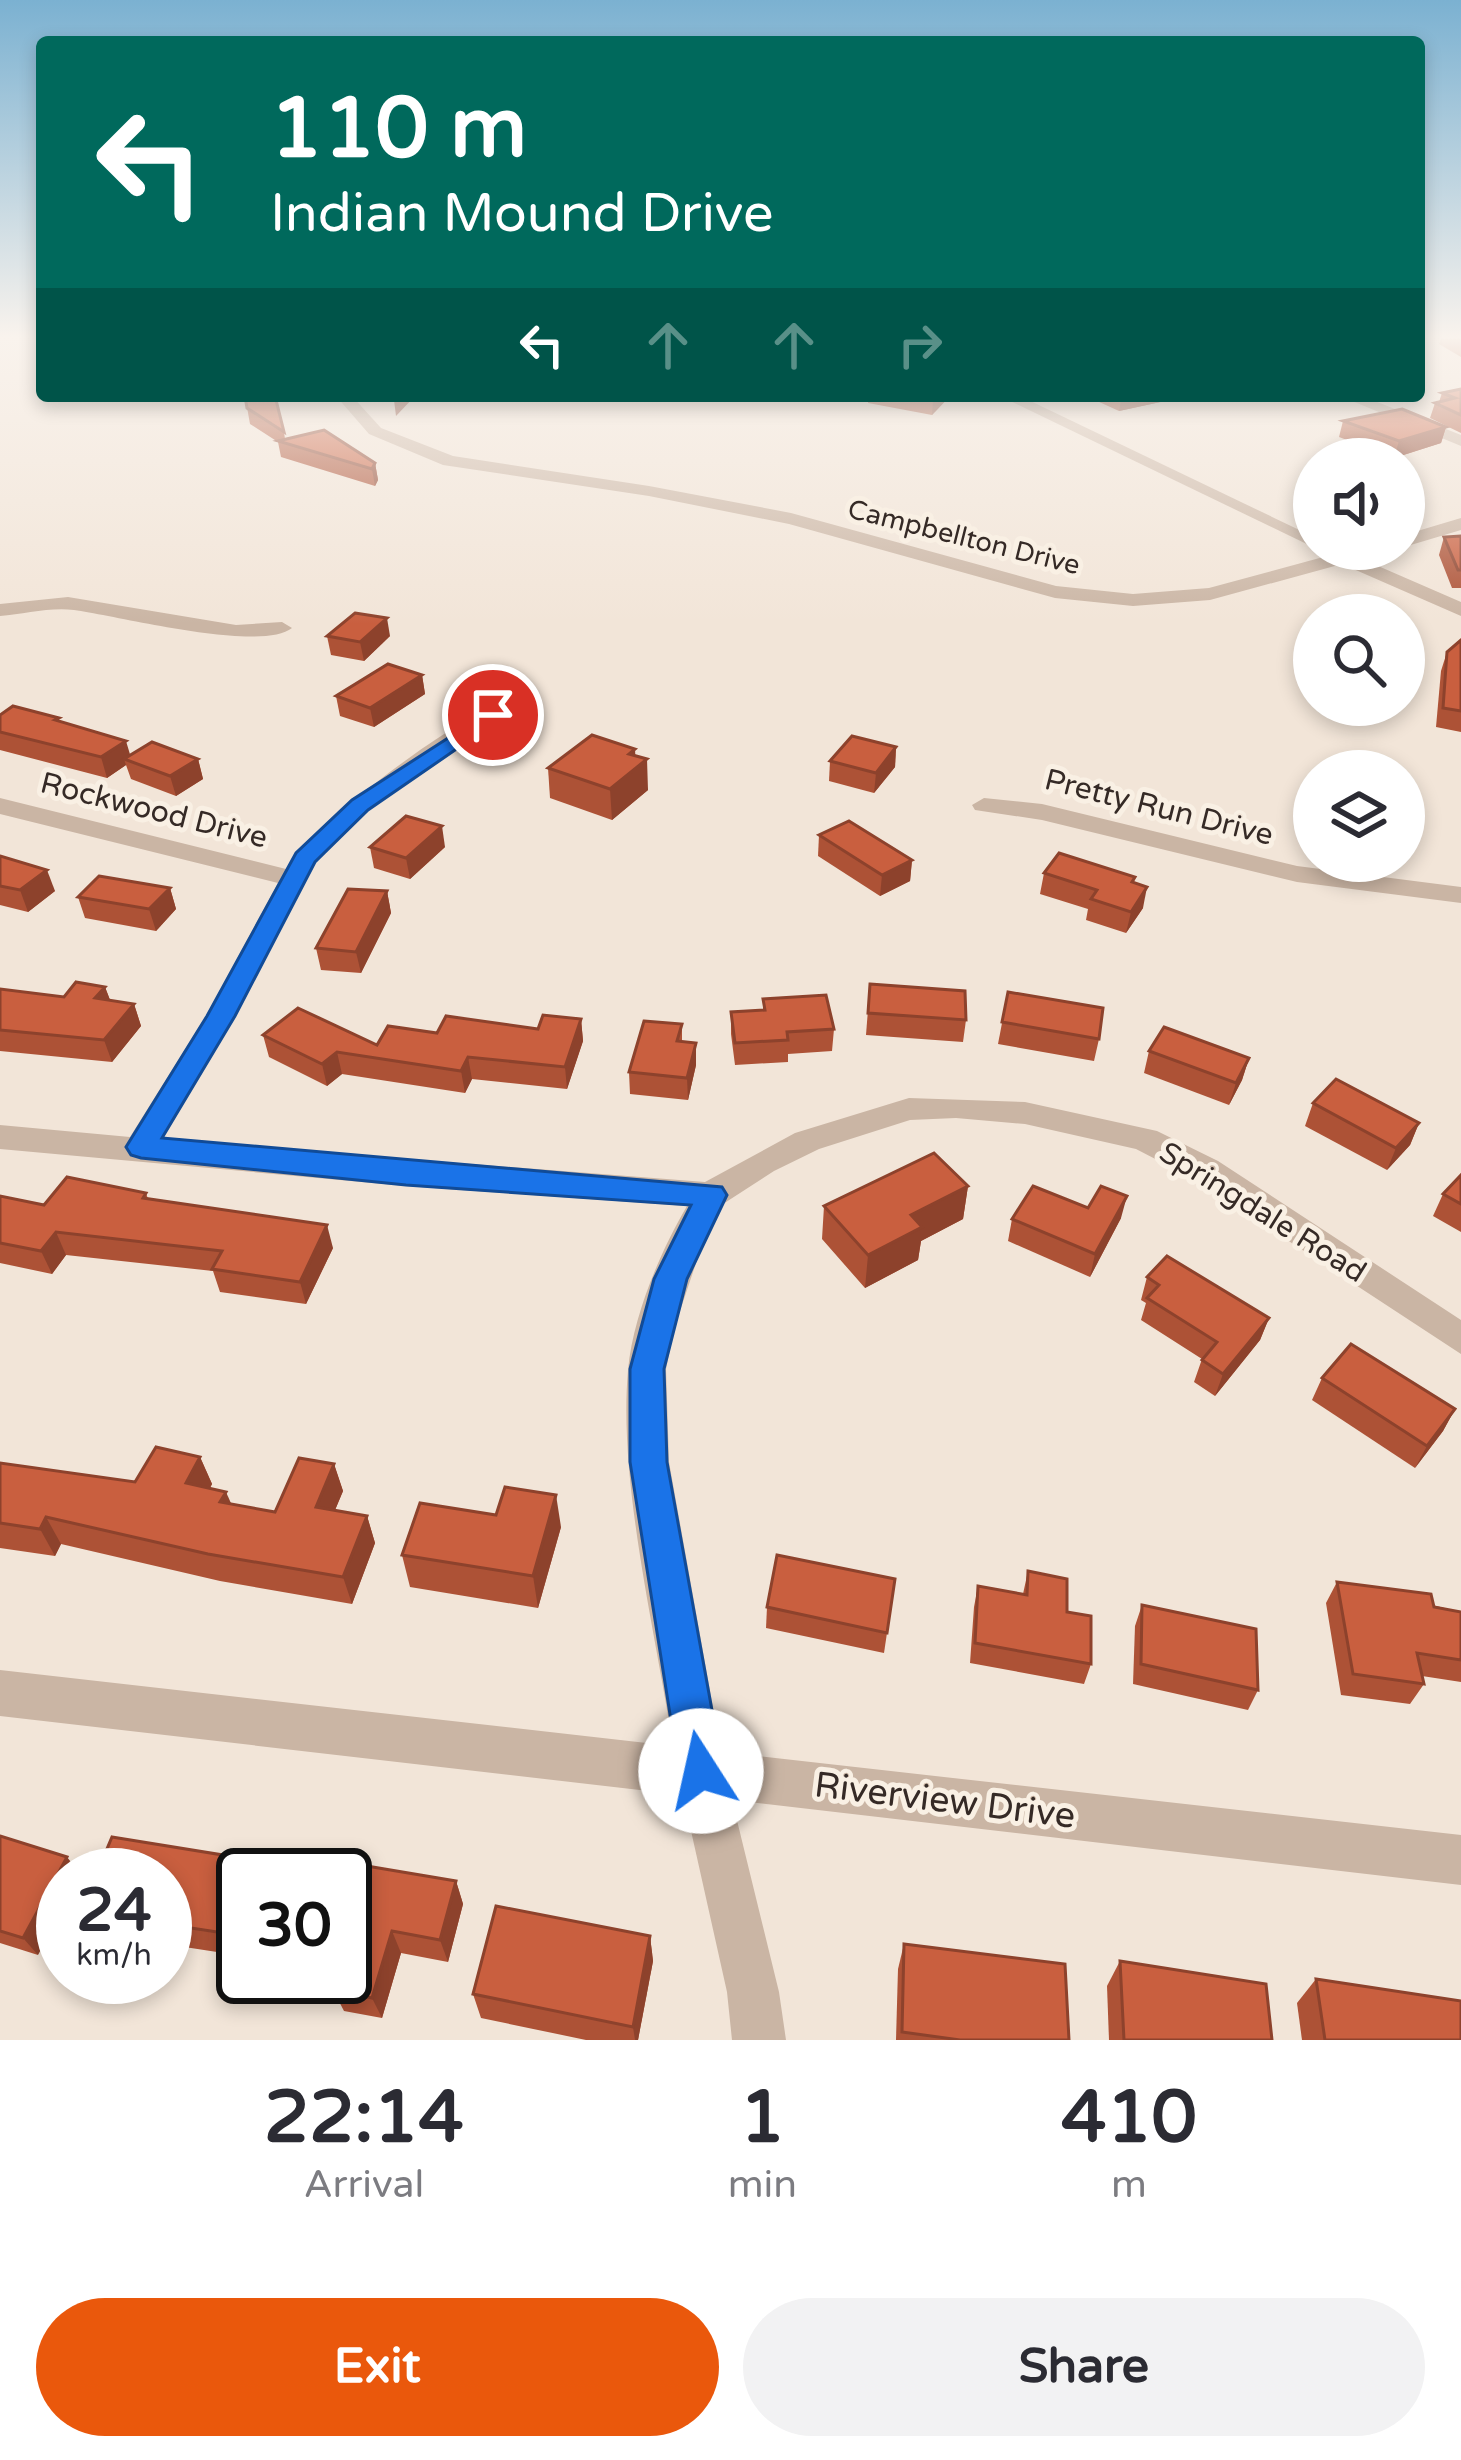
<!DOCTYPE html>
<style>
body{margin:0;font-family:"Varela Round",sans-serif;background:#f2f2f3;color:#2b2b33;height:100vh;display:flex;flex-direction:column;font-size:45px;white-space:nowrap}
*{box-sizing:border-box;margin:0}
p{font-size:39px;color:#7c7c81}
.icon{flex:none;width:66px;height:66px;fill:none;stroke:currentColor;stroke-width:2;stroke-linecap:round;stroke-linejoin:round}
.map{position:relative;height:2040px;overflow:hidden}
.side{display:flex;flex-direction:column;background:#fff;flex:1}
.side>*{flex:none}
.banner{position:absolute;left:36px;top:36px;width:1389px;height:366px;border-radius:12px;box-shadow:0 6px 18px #0003;background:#00695c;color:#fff;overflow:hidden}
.fabs{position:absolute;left:1293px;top:438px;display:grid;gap:24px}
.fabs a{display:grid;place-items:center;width:132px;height:132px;border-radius:50%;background:#fff;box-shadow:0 6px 18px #0003;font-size:60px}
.speed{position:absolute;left:36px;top:1848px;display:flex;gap:24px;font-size:60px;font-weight:700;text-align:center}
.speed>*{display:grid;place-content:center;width:156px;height:156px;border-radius:50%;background:#fff;box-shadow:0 6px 18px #0003;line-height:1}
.speed small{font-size:30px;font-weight:400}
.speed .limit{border:6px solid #111;border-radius:18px;background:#fff;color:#111}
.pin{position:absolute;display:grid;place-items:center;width:102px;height:102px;color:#fff;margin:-51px;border:6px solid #fff;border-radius:50%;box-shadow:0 3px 12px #0007}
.me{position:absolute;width:132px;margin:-66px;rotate:350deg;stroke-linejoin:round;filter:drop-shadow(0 0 9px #0008)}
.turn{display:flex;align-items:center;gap:42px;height:252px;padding:0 36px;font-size:54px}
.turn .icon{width:156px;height:156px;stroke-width:2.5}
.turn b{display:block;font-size:84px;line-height:102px}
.lanes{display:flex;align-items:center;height:114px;padding:0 36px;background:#0003;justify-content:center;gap:60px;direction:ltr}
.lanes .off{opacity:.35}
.eta{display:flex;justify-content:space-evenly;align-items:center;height:204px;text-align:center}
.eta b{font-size:72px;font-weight:800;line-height:84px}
.button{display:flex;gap:24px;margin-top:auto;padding:24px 36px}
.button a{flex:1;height:138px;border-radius:72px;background:#ea580c;color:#fff;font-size:48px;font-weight:800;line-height:138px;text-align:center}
.button a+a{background:#f2f2f3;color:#2b2b33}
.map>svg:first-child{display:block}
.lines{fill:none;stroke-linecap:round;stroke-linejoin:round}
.minor{fill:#cab5a4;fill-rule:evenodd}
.wall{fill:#ad5236}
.shaded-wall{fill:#8d422c}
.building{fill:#c95f3f;stroke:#8d422c;stroke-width:3}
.route{fill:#1a73e8;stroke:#114b97;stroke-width:3}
.labels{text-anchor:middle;stroke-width:10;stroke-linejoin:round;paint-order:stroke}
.far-street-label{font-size:27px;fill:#352a26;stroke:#f9f0e4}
.street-label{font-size:30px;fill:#352a26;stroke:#f9f0e4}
.near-street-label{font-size:36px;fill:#352a26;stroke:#f9f0e4}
</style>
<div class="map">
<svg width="1461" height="2040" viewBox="0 0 1461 2040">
<rect width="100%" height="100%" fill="#f2e5d8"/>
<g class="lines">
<g class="minor">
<path d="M336 396H352L381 428 453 456 649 486 791 513 1056 586 1133 594 1209 588 1327 556 1332 549H1386L1362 559 1461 602V616L1342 564 1210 600 1133 606 1055 598 789 524 649 496 443 465 369 434Z"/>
<path d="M1000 396H1020L1314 537 1317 549Z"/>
<path d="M1340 396H1362L1461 435V446Z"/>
<path d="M1461 518V530L1404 547V535Z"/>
<path d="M68 597 236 625 282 622 292 628C260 653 119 616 74 610 50 607 24 614 0 616V604Z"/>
<path d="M493 708 504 715 501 720 369 810 316 862 236 1016 162 1140 705 1182 795 1133 909 1098 1025 1102 1157 1131 1218 1161 1461 1320V1354L1194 1179 1136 1149 1025 1124 956 1118 910 1120 819 1149 774 1171 723 1204 705 1236 675 1326 666 1369 669 1462 721 1752 1461 1835V1885L732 1800 779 1992 786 2040H732L727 1992 683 1795 0 1716V1670L673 1746C656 1633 618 1483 628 1370 633 1316 660 1252 687 1206L406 1186 0 1149V1125L130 1137 206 1016 278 883 0 814V798L286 869C308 829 450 721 493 708Z"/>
<path d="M984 798 1042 804 1297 866 1461 887V903L1297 882 1042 820 975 810 972 805Z"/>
</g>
</g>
<g class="wall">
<path d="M1441 339H1461V357L1439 344Z"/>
<path d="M1461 389V433L1430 418 1435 403 1439 402 1442 393Z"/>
<path d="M245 396 284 432 285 439 375 463 378 480 375 486 281 457 278 442 250 424Z"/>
<path d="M869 396H950L932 415 868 403Z"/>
<path d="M1086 396H1188L1119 411Z"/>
<path d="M1343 421 1446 427 1441 443 1394 458 1339 437Z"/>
<path d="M1461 536V588H1452L1439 555 1444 537Z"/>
<path d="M327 636H390L364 661 331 655Z"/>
<path d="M1461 640V732L1436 727 1441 671 1447 652Z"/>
<path d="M422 675 425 694 374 727 340 716 336 696Z"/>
<path d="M0 715 60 722 131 755 198 759 203 779 176 796 131 779 126 765 107 778 0 750Z"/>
<path d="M896 747 895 767 874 793 829 781 830 761Z"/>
<path d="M635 756 648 790 612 820 550 798 548 768Z"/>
<path d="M819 835 912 860 910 881 880 896 818 856Z"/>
<path d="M370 847H445L410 879 374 868Z"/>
<path d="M0 856 55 891 28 912 0 905Z"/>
<path d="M1044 873 1135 877 1134 882 1143 908 1126 933 1086 920 1088 909 1040 894Z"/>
<path d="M170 888 176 909 156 931 85 918 78 897Z"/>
<path d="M387 891 391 913 361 973 321 970 316 948Z"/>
<path d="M870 984 966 1020 963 1042 866 1035Z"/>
<path d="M105 987 110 1000 134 1004 141 1026 112 1062 0 1051V989L64 997Z"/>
<path d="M1008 992 1099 1039 1094 1061 998 1044Z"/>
<path d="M763 999 834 1029 832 1051 788 1054V1062L735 1065 731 1034V1012L763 1010Z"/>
<path d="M581 1019 583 1041 567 1089 472 1079 465 1093 342 1074 327 1086 269 1057 263 1035 377 1045 437 1033 538 1029Z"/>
<path d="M682 1024V1042L696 1043V1065L688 1100 630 1094 629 1072Z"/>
<path d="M1149 1051 1249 1058 1242 1080 1229 1105 1144 1073Z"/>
<path d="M1313 1103 1419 1123 1410 1145 1387 1170 1305 1126Z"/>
<path d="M1461 1175V1232L1433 1216 1443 1194Z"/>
<path d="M968 1186 963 1219 921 1241 918 1260 865 1288 822 1239 824 1206Z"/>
<path d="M146 1193 148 1199 333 1248 306 1304 220 1292 213 1271 66 1255 52 1274 0 1263V1196L44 1205Z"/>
<path d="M1088 1208 1121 1218 1090 1277 1008 1241 1012 1219Z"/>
<path d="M1147 1277 1269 1318 1260 1340 1215 1396 1194 1382 1202 1359 1141 1320 1146 1303 1141 1300Z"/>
<path d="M1322 1378 1455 1409 1443 1431 1415 1468 1312 1400Z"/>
<path d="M200 1457 212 1484 210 1488 232 1504 275 1512 334 1464 343 1491 335 1510 367 1516 375 1543 352 1604 220 1581 61 1544 55 1556 0 1548V1463L135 1482Z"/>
<path d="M561 1527 538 1608 410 1587 402 1555Z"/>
<path d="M1028 1571 1067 1612 1091 1664 1084 1684 970 1663 974 1607 978 1586 1023 1594Z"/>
<path d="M895 1579 884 1653 766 1628 767 1607Z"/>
<path d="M1337 1582 1461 1612V1682L1422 1676 1424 1684 1410 1704 1341 1695 1326 1603Z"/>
<path d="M1142 1605 1258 1690 1248 1710 1133 1684 1135 1626Z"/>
<path d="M0 1836 38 1955 0 1943Z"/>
<path d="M112 1837 303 1868 307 1856 456 1881 463 1904 448 1962 401 1953 382 2018 344 2011 333 1990 336 1977H345V1875H243V1956L165 1944V1875H96Z"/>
<path d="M650 1936 653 1961 638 2040H586L481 2018 473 1994Z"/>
<path d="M904 1944 1069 2040H896L898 1969Z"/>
<path d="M1120 1961 1272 2040H1109L1107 1986Z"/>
<path d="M1316 1979 1461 2040H1302L1297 2003Z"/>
</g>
<g class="shaded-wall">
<path d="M397 396H415L396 416 394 400Z"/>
<path d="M937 396H950L932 415 933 400Z"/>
<path d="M1122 396H1188L1119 411Z"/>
<path d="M1446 427 1441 443 1394 458 1399 441Z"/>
<path d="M375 463 378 480 375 486 372 469Z"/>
<path d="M387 618 390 636 364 661 360 642Z"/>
<path d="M422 675 425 694 374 727 370 708Z"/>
<path d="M126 741 132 761 124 759 126 765 107 778 101 757Z"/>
<path d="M896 747 895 767 874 793 876 773Z"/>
<path d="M635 749 636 768 647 759 648 790 612 820 610 789 629 754Z"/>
<path d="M198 759 203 779 176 796 170 776Z"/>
<path d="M442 826 445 847 410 879 406 858Z"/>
<path d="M912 860 910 881 880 896 882 875Z"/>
<path d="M47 870 55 891 28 912 20 890Z"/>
<path d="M1147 887 1143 908 1126 933 1131 912Z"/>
<path d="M170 888 176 909 156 931 149 909Z"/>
<path d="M387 891 391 913 361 973 356 952Z"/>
<path d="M105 987 113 1008 95 998Z"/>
<path d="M134 1004 141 1026 112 1062 104 1040Z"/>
<path d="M581 1019 583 1041 567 1089 565 1067Z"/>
<path d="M696 1043V1065L688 1100 687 1078Z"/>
<path d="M337 1052 342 1074 327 1086 322 1064Z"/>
<path d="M468 1057 472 1079 465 1093 461 1071Z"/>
<path d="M1249 1058 1242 1080 1229 1105 1236 1083Z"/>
<path d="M1419 1123 1410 1145 1387 1170 1396 1148Z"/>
<path d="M968 1186 963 1219 921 1241 918 1260 865 1288 868 1255 911 1215Z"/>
<path d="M1127 1196 1121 1218 1090 1277 1095 1254Z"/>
<path d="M327 1225 333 1248 306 1304 300 1282Z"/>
<path d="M56 1232 66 1255 52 1274 41 1251Z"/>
<path d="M1269 1318 1260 1340 1215 1396 1223 1374Z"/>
<path d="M1455 1409 1443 1431 1415 1468 1427 1446Z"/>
<path d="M200 1457 212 1484 198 1510 186 1483Z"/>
<path d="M334 1464 343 1491 325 1534 316 1507Z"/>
<path d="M226 1492 238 1519 220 1502Z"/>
<path d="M556 1495 561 1527 538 1608 533 1576Z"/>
<path d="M367 1516 375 1543 352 1604 343 1577Z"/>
<path d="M46 1517 61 1544 55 1556 40 1529Z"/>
<path d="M67 1857 81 1875H63V1909L38 1955 23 1938Z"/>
<path d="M456 1881 463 1904 448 1962 440 1940Z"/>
<path d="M392 1931 401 1953 382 2018 372 1998Z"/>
<path d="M650 1936 653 1961 638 2040H635L633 2027Z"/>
</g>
<g class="building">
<path d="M1461 389V415L1435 403 1455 398 1442 393Z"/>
<path d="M245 396H275L284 432 247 408Z"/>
<path d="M912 396H937L933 400Z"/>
<path d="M1402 409 1446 427 1399 441 1343 421Z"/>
<path d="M324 430 375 463 372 469 278 441Z"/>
<path d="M1461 536V570H1458L1444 537Z"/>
<path d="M355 613 387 618 360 642 327 636Z"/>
<path d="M1461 640V711L1443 708 1447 652Z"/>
<path d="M388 664 422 675 370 708 336 696Z"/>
<path d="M13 706 59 718 55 720 126 741 101 757 0 732V715Z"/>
<path d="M592 735 635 749 629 754 647 759 610 789 548 768Z"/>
<path d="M852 736 896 747 876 773 830 761Z"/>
<path d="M152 742 198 759 170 776 124 759Z"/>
<path d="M406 816 442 826 406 858 370 847Z"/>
<path d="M849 821 912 860 882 875 819 835Z"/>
<path d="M1059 853 1135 877 1132 882 1147 887 1131 912 1091 899 1097 890 1044 873Z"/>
<path d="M0 856 47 870 20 890 0 886Z"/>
<path d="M99 876 170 888 149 909 78 897Z"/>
<path d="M348 889 387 891 356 952 316 948Z"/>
<path d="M76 982 105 987 95 998 134 1004 104 1040 0 1030V989L64 997Z"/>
<path d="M870 984 965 991 966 1020 868 1013Z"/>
<path d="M1008 992 1103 1008 1099 1039 1002 1022Z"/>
<path d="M826 995 834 1029 787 1032 788 1040 735 1043 731 1012 765 1010 763 999Z"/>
<path d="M298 1008 377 1045 388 1026 437 1033 446 1016 538 1029 543 1015 581 1019 565 1067 468 1057 461 1071 337 1052 322 1064 263 1035Z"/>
<path d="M644 1021 682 1024 677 1041 696 1043 687 1078 629 1072Z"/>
<path d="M1164 1027 1249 1058 1236 1083 1149 1051Z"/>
<path d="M1336 1079 1419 1123 1396 1148 1313 1103Z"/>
<path d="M934 1153 968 1186 911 1215 922 1227 868 1255 824 1206Z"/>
<path d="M1461 1175V1204L1443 1194Z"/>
<path d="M67 1177 146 1193 143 1198 327 1225 300 1282 212 1269 222 1251 56 1232 41 1251 0 1243V1196L44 1205Z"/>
<path d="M1033 1186 1088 1208 1101 1186 1127 1196 1095 1254 1012 1219Z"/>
<path d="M1167 1256 1269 1318 1223 1374 1202 1360 1217 1342 1147 1298 1159 1285 1147 1277Z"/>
<path d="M1351 1344 1455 1409 1427 1446 1322 1378Z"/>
<path d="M156 1447 200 1457 186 1483 226 1492 220 1502 275 1512 299 1458 334 1464 316 1507 367 1516 343 1577 208 1554 46 1517 40 1529 0 1523V1463L135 1482Z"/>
<path d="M505 1487 556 1495 533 1576 402 1555 420 1503 496 1515Z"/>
<path d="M777 1555 895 1579 887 1633 767 1607Z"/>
<path d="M1028 1571 1067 1579V1612L1091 1616V1664L975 1643 978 1586 1027 1595Z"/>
<path d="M1337 1582 1431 1594 1434 1607 1461 1612V1660L1417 1653 1424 1684 1353 1674Z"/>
<path d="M1142 1605 1256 1629 1258 1690 1141 1664Z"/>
<path d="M0 1836 67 1857 23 1938 0 1931Z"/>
<path d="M112 1837 303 1868 307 1856 456 1881 440 1940 392 1931 372 1998 333 1990 336 1977H345V1875H243V1936L165 1924V1875H96Z"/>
<path d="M496 1906 650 1936 633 2027 473 1994Z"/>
<path d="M904 1944 1065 1964 1069 2040H960L902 2032Z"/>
<path d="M1120 1961 1266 1984 1272 2040H1124Z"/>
<path d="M1316 1979 1461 2001V2040H1325Z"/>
</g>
<linearGradient id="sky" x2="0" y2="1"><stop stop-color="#7bb1d1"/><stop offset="0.54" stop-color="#f9f3ed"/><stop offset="1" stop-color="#f9f3ed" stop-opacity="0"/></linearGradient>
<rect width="1461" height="624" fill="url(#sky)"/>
<path class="route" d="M493 709 500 710V719L368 810 315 862 235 1016 162 1138 722 1187 727 1195 687 1279 664 1369 667 1462 723 1771 716 1786 701 1793 686 1786 679 1771 630 1462V1369L654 1279 691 1205 406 1185 141 1158 131 1155 126 1147 207 1016 296 853 352 800Z"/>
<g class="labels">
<g class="far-street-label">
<text transform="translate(964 537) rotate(14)" y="9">Campbellton Drive</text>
</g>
<g class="street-label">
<text transform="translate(1159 807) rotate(14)" y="10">Pretty Run Drive</text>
<text transform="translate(154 810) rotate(14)" y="10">Rockwood Drive</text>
<text transform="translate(1263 1212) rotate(32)" y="10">Springdale Road</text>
</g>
<g class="near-street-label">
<text transform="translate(945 1799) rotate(7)" y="13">Riverview Drive</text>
</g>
</g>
</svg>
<div class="fabs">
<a><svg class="icon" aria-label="sound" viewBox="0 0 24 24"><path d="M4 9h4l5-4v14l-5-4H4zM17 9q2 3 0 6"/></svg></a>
<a><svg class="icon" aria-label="search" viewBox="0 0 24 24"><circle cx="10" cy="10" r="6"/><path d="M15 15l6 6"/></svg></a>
<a><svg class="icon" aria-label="layers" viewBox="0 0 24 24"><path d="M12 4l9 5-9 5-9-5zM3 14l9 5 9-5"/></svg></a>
</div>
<div class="speed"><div>24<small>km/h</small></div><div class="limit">30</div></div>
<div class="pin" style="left:493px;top:715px;background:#d93025"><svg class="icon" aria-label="arrive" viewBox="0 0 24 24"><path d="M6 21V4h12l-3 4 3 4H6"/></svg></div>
<svg class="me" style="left:701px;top:1771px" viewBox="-20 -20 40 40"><circle r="19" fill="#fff"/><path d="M0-13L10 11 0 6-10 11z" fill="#1a73e8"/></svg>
<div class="banner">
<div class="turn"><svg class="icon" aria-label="left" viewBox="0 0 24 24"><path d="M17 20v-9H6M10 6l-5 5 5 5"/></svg><div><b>110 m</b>Indian Mound Drive</div></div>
<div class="lanes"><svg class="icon" aria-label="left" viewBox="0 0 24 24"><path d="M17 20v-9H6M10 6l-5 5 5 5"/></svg><svg class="icon off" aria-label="ahead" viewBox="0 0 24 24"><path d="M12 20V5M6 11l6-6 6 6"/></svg><svg class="icon off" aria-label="ahead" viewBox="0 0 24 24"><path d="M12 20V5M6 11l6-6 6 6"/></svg><svg class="icon off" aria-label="right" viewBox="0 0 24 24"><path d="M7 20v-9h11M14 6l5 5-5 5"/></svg></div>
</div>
</div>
<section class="side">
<div class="eta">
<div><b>22:14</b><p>Arrival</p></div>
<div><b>1</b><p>min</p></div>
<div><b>410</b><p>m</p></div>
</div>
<div class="button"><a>Exit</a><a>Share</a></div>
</section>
